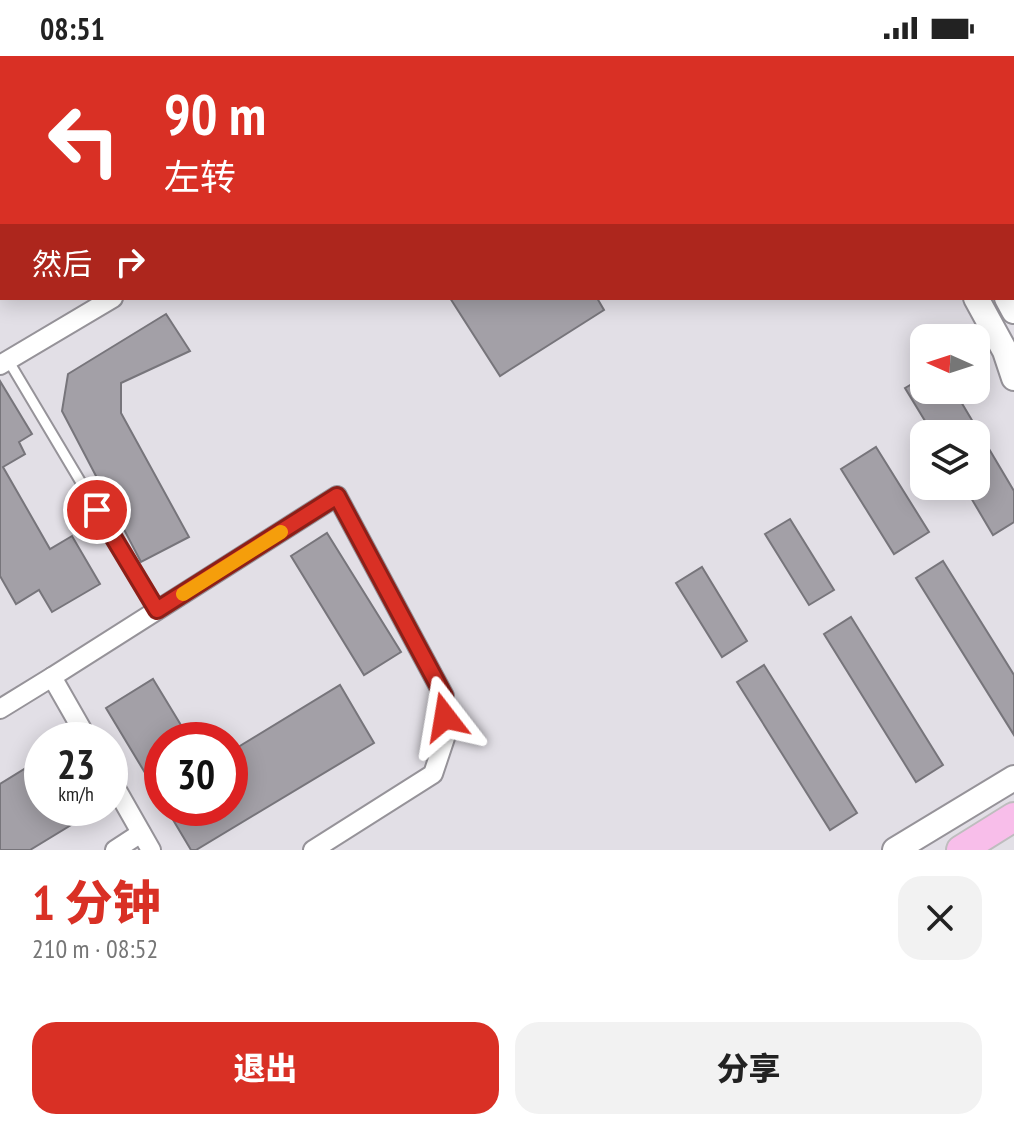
<!DOCTYPE html>
<html lang="zh">
<meta charset="utf-8">
<style>
body{margin:0;font-family:"PT Sans Narrow","Noto Sans SC",sans-serif;background:#f2f2f2;color:#222;height:100vh;display:flex;flex-direction:column;font-size:30px;white-space:nowrap}
*{box-sizing:border-box;margin:0}
p{font-size:26px;color:#767676}
.icon{flex:none;width:44px;height:44px;fill:none;stroke:currentColor;stroke-width:2;stroke-linecap:round;stroke-linejoin:round}
.map{position:relative;height:794px;overflow:hidden}
.drawer{display:flex;flex-direction:column;background:#fff;flex:1}
.drawer>*{flex:none}
.top-card{position:absolute;left:0px;top:0px;width:1014px;height:244px;box-shadow:0 4px 20px #0003;background:#d93025;color:#fff;overflow:hidden}
.needle{width:52px;rotate:273deg}
.fabs{position:absolute;left:910px;top:268px;display:grid;gap:16px}
.fabs a{display:grid;place-items:center;width:80px;height:80px;border-radius:16px;background:#fff;box-shadow:0 4px 20px #0003;font-size:40px}
.speed{position:absolute;left:24px;top:666px;display:flex;gap:16px;font-size:40px;font-weight:700;text-align:center}
.speed>*{display:grid;place-content:center;width:104px;height:104px;border-radius:50%;background:#fff;box-shadow:0 4px 20px #0003;line-height:1}
.speed small{font-size:20px;font-weight:400}
.speed .limit{border:12px solid #d22;background:#fff;color:#111}
.pin{position:absolute;display:grid;place-items:center;width:68px;height:68px;color:#fff;margin:-34px;border:4px solid #fff;border-radius:50%;box-shadow:0 2px 8px #0007}
.me{position:absolute;width:88px;margin:-44px;rotate:346deg;stroke-linejoin:round;filter:drop-shadow(0 0 6px #0008)}
.turn{display:flex;align-items:center;gap:28px;height:168px;padding:0 32px;font-size:36px}
.turn .icon{width:104px;height:104px;stroke-width:2.5}
.turn b{display:block;font-size:56px;line-height:68px}
.then{display:flex;align-items:center;height:76px;padding:0 32px;background:#0003;gap:16px;font-size:30px}
.round{display:grid;place-items:center;flex:none;width:84px;height:84px;border-radius:24px;background:#f2f2f2}
.headline{display:flex;align-items:center;justify-content:space-between;height:136px;padding:0 32px}
h1{font-size:48px;font-weight:800;line-height:60px;color:#d93025}
.action{display:flex;gap:16px;margin-top:auto;padding:16px 32px}
.action a{flex:1;height:92px;border-radius:24px;background:#d93025;color:#fff;font-size:32px;font-weight:800;line-height:92px;text-align:center}
.action a+a{background:#f2f2f2;color:#222}
.status{display:flex;justify-content:space-between;align-items:center;height:56px;padding:0 40px;background:#fff;direction:ltr}
.status svg{height:22px;fill:currentColor}
.map>svg:first-child{display:block}
.building{fill:#a3a0a7;stroke:#77757b;stroke-width:2}
.lines{fill:none;stroke-linecap:round;stroke-linejoin:round}
.lane-casing{stroke:#969399;stroke-width:13}
.street-casing{stroke:#969399;stroke-width:22}
.secondary-casing{stroke:#969399;stroke-width:28}
.primary-casing{stroke:#bebdbe;stroke-width:32}
.lane{stroke:#fff;stroke-width:9}
.street{stroke:#fff;stroke-width:18}
.secondary{stroke:#fff;stroke-width:24}
.primary{stroke:#f8beea;stroke-width:28}
.route-casing{stroke:#8d1f18;stroke-width:20}
.route{stroke:#d93025;stroke-width:14}
.slow{stroke:#f59e0b;stroke-width:14}
</style>
<div class="status"><b>08:51</b><svg viewBox="0 0 49 12"><path d="M0 12V9h3v3zM5 12V6h3v6zM10 12V3h3v9zM15 12V0h3v12zM26 1h20v11H26zM47 4h2v5h-2z"/></svg></div>
<div class="map">
<svg width="1014" height="794" viewBox="0 0 1014 794">
<rect width="100%" height="100%" fill="#e2dfe6"/>
<g class="building">
<path d="M450 242H597L604 254 500 320Z"/>
<path d="M166 258 190 295 121 327V357L189 481 141 506 62 355 68 318Z"/>
<path d="M924 321V334H954L1014 435V466L993 479 964 430H976V378H933L905 332Z"/>
<path d="M0 325 32 378 19 386 25 398 3 411 50 493 72 480 100 528 52 556 39 534 16 548 0 520Z"/>
<path d="M876 391 929 476 894 498 841 413Z"/>
<path d="M790 463 834 534 809 549 765 478Z"/>
<path d="M327 477 401 596 364 619 291 500Z"/>
<path d="M943 505 1014 619V679L916 522Z"/>
<path d="M702 511 747 585 722 601 676 527Z"/>
<path d="M851 561 943 709 916 726 824 578Z"/>
<path d="M764 609 857 757 830 774 737 626Z"/>
<path d="M153 623 190 684H162V745L106 652Z"/>
<path d="M340 629 374 687 196 794H191L166 752H230V696Z"/>
<path d="M42 702V752H99L30 794H0V728Z"/>
</g>
<g class="lines">
<defs>
<path id="lane" d="M8 304 157 554"/>
<g id="street">
<path d="M482 0 483 2"/>
<path d="M542 2 546 0"/>
<path d="M0 309 113 242"/>
<path d="M0 653 52 621"/>
<path d="M88 684 52 621 337 440 444 640 445 682 433 718 313 794"/>
<path d="M110 722 151 794"/>
<path d="M115 794 141 777"/>
</g>
<g id="secondary">
<path d="M836 0 837 2"/>
<path d="M869 0 870 2"/>
<path d="M976 242 1005 295 1014 322"/>
<path d="M1007 242 1014 255"/>
<path d="M895 794 1014 722"/>
</g>
<path id="primary" d="M961 794 1014 761"/>
</defs>
<use href="#lane" class="lane-casing"/>
<use href="#street" class="street-casing"/>
<use href="#secondary" class="secondary-casing"/>
<use href="#primary" class="primary-casing"/>
<use href="#lane" class="lane"/>
<use href="#street" class="street"/>
<use href="#secondary" class="secondary"/>
<use href="#primary" class="primary"/>
</g>
<g class="lines">
<defs>
<path id="route" d="M97 454 157 554 337 440 444 640 445 661"/>
</defs>
<use href="#route" class="route-casing"/>
<use href="#route" class="route"/>
<path class="slow" d="M183 538 281 476"/>
</g>
</svg>
<div class="fabs">
<a><svg class="needle" viewBox="-14 -14 28 28"><path d="M0-13l5 13h-10z" fill="#e53935"/><path d="M0 13l5-13h-10z" fill="#767676"/></svg></a>
<a><svg class="icon" aria-label="layers" viewBox="0 0 24 24"><path d="M12 4l9 5-9 5-9-5zM3 14l9 5 9-5"/></svg></a>
</div>
<div class="speed"><div>23<small>km/h</small></div><div class="limit">30</div></div>
<div class="pin" style="left:97px;top:454px;background:#d93025"><svg class="icon" aria-label="arrive" viewBox="0 0 24 24"><path d="M6 21V4h12l-3 4 3 4H6"/></svg></div>
<svg class="me" style="left:445px;top:661px" viewBox="-20 -20 40 40"><path d="M0-17L14 15 0 8-14 15z" fill="#d93025" stroke="#fff" stroke-width="4"/></svg>
<div class="top-card">
<div class="turn"><svg class="icon" aria-label="left" viewBox="0 0 24 24"><path d="M17 20v-9H6M10 6l-5 5 5 5"/></svg><div><b>90 m</b>左转</div></div>
<div class="then">然后<svg class="icon" aria-label="right" viewBox="0 0 24 24"><path d="M7 20v-9h11M14 6l5 5-5 5"/></svg></div>
</div>
</div>
<section class="drawer">
<div class="headline"><div><h1>1 分钟</h1><p>210 m · 08:52</p></div><a class="round"><svg class="icon" aria-label="close" viewBox="0 0 24 24"><path d="M6 6l12 12M18 6L6 18"/></svg></a></div>
<div class="action"><a>退出</a><a>分享</a></div>
</section>
